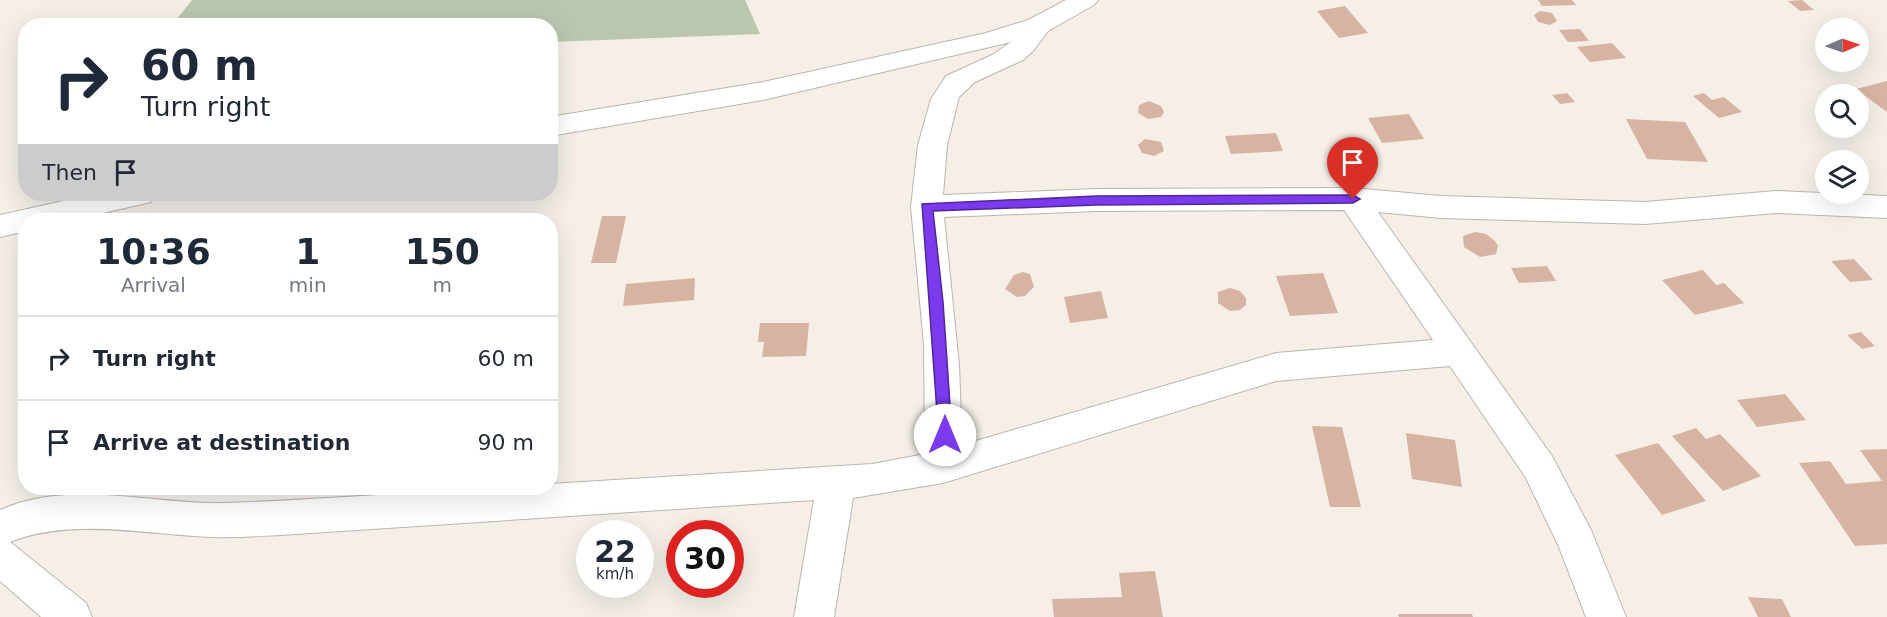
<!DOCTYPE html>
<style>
body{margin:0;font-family:"DejaVu Sans",sans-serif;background:#f6f6f7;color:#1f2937;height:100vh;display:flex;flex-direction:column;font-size:22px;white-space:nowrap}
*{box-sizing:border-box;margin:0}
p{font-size:20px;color:#747a83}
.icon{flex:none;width:33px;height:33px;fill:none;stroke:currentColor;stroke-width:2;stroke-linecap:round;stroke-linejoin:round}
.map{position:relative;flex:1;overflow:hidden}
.panel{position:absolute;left:18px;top:213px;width:540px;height:282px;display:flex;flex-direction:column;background:#fff;border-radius:24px;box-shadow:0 6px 24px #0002}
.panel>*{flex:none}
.hud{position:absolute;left:18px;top:18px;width:540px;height:183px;border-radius:24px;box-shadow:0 6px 24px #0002;background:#fff;color:#1f2937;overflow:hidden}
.needle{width:39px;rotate:88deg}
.controls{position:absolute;left:1815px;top:18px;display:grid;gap:12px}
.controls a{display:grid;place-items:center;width:54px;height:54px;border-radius:50%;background:#fff;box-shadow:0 6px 24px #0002;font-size:30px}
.speed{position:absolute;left:576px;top:520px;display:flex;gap:12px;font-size:30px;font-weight:700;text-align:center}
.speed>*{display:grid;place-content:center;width:78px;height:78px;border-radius:50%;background:#fff;box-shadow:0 6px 24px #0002;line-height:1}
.speed small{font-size:15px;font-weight:400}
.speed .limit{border:9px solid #d22;background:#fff;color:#111}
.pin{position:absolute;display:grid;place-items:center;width:51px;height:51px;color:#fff;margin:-62px -26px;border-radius:50% 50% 50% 0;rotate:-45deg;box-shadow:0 0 6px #0007}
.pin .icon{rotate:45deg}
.me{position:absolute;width:66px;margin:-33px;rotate:0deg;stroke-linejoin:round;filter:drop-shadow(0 0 4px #0008)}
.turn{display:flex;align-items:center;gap:21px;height:126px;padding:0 24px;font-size:27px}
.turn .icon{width:78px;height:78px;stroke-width:2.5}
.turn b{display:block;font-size:42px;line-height:51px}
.then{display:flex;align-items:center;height:57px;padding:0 24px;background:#0003;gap:12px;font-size:22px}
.eta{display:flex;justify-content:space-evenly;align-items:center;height:102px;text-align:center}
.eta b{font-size:36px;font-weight:700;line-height:42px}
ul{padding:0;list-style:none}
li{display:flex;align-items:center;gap:18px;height:84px;padding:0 24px;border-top:2px solid #e0e1e3}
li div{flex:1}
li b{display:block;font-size:22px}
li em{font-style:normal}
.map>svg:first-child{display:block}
.green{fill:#bac7ae}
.building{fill:#d7b3a2}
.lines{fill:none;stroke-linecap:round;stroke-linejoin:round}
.minor-casing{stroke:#bab5af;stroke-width:2}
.minor{fill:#fff;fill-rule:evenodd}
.route{fill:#7c3aed;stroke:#51269a;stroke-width:1.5}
</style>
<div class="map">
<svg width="1887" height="617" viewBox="0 0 1887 617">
<rect width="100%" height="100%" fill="#f5efe8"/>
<path class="green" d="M192 0H745L760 34 551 42 550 26 184 25 176 20Z"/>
<g class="building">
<path d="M1538 0H1572L1576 5 1542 6Z"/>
<path d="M1802 0 1814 10 1800 11 1788 1Z"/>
<path d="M1345 6 1368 33 1339 38 1317 11Z"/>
<path d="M1540 11 1552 13 1557 21 1550 25 1538 22 1534 15Z"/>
<path d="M1580 29 1589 41 1568 42 1559 30Z"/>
<path d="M1612 43 1626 58 1590 62 1577 47Z"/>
<path d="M1887 81V112L1856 89Z"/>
<path d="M1567 93 1575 102 1560 104 1552 95Z"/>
<path d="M1704 93 1712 100 1724 97 1742 112 1719 118 1693 96Z"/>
<path d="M1149 101 1161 106 1164 112 1161 117 1148 119 1138 113 1139 105Z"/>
<path d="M1409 114 1424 139 1382 143 1368 118Z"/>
<path d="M1626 119 1685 122 1708 162 1647 159Z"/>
<path d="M1276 133 1283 151 1231 154 1225 136Z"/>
<path d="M1145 139 1161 142 1164 151 1154 156 1142 153 1138 145Z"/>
<path d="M602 216H626L616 263H591Z"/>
<path d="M1475 232 1486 234 1495 241 1498 246 1496 254 1480 257 1464 247 1463 236Z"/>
<path d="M1854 259 1873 280 1850 282 1831 261Z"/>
<path d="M1547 266 1556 281 1519 283 1511 268Z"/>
<path d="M1703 270 1716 285 1724 283 1744 303 1695 315 1662 280Z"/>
<path d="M1023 272 1030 274 1034 287 1025 296 1017 297 1005 289 1014 275Z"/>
<path d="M1323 273 1338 313 1290 316 1276 276Z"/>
<path d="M695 278 694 300 623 306 626 284Z"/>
<path d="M1230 288 1240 291 1246 298V305L1240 310 1230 311 1218 303V292Z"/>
<path d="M1101 291 1108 318 1070 323 1064 297Z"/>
<path d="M760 323H809L806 356 762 357 764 342H758Z"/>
<path d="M1861 332 1875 346 1862 349 1847 335Z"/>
<path d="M1785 394 1806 420 1757 427 1737 400Z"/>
<path d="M1312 426 1342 427 1361 507H1330Z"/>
<path d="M1696 428 1706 439 1720 434 1761 476 1723 491 1672 436Z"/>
<path d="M1406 433 1455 440 1462 487 1412 479Z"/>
<path d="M1658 443 1706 501 1662 515 1615 455Z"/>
<path d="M1887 449V544L1855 546 1799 463 1830 461 1846 484 1882 481 1860 450Z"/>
<path d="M1155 571 1163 617H1054L1052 599 1122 597 1119 573Z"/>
<path d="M1748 597 1782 599 1791 617H1758Z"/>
<path d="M1398 614H1472L1473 617H1399Z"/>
</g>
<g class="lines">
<defs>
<g id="minor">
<path d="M1066 0H1098L1094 5 1048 31 1034 50 1023 60 975 82 959 97 947 145 943 195 1096 189 1353 188 1441 196 1645 202 1776 191 1887 196V218L1776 213 1645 224 1441 218 1378 212 1552 456 1591 530 1626 617H1586L1559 547 1526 478 1450 366 1276 381 943 483 853 498 834 617H794L814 500 281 535C258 536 235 538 212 537 146 535 73 517 10 542L86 603 92 617H41L0 581V510C70 479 149 504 222 503 332 500 441 488 550 488V484L872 464 925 454 924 344 911 207 918 145 931 99 946 76 992 55 1011 42 763 100 550 136V117L763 82 986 33 1028 20ZM1344 210 1433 340 1276 353 962 445 959 365 944 217 1096 211Z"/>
<path d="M95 194H155L151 202 72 220H26V231L0 237V215Z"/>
</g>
</defs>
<use href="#minor" class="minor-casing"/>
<use href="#minor" class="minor"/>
</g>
<path class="route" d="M1353 195 1360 199 1353 203 1096 205 933 211 943 302 952 435 945 441 939 440 922 204 1096 196Z"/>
</svg>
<div class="controls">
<a><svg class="needle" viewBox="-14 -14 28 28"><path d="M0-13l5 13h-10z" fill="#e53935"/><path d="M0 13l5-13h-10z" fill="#747a83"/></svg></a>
<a><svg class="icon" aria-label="search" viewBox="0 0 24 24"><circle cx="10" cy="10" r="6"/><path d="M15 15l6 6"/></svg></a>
<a><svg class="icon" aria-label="layers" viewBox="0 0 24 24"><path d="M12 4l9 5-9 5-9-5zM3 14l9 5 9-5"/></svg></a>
</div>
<div class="speed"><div>22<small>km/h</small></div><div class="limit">30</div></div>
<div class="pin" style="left:1353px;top:199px;background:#d93025"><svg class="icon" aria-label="arrive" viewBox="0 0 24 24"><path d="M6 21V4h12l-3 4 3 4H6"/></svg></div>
<svg class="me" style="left:945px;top:435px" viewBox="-20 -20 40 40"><circle r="19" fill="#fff"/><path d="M0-13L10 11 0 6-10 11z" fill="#7c3aed"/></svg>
<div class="hud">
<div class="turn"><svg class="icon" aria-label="right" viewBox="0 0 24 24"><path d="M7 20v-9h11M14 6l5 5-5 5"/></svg><div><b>60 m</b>Turn right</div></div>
<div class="then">Then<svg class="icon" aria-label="arrive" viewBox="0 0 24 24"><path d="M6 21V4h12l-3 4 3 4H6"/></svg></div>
</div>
<section class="panel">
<div class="eta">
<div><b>10:36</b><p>Arrival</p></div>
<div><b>1</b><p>min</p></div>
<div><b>150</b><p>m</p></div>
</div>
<ul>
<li><svg class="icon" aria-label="right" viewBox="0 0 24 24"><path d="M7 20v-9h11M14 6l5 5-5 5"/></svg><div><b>Turn right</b></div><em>60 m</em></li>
<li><svg class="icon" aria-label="arrive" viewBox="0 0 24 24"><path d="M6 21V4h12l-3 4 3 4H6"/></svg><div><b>Arrive at destination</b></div><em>90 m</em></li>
</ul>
</section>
</div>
